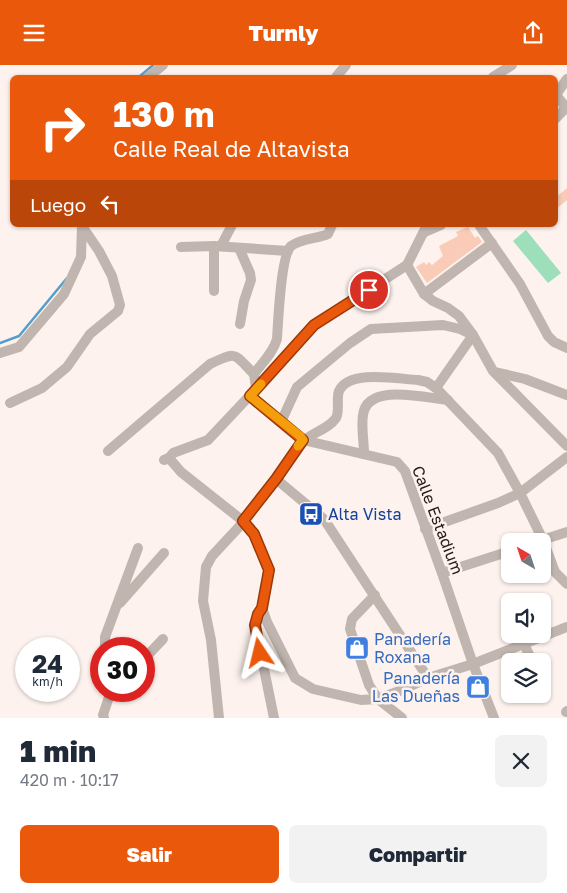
<!DOCTYPE html>
<html lang="es">
<meta charset="utf-8">
<style>
body{margin:0;font-family:"Golos Text",sans-serif;background:#f2f2f3;color:#1f2937;height:100vh;display:flex;flex-direction:column;font-size:19px;white-space:nowrap}
*{box-sizing:border-box;margin:0}
p{font-size:16px;color:#747a83}
.icon{flex:none;width:28px;height:28px;fill:none;stroke:currentColor;stroke-width:2;stroke-linecap:round;stroke-linejoin:round}
.map{position:relative;height:653px;overflow:hidden}
.sheet{display:flex;flex-direction:column;background:#fff;flex:1}
.sheet>*{flex:none}
.banner{position:absolute;left:10px;top:10px;width:548px;height:152px;border-radius:8px;box-shadow:0 1px 4px #0004;background:#ea580c;color:#fff;overflow:hidden}
.needle{width:32px;rotate:321deg}
.controls{position:absolute;left:501px;top:468px;display:grid;gap:10px}
.controls a{display:grid;place-items:center;width:50px;height:50px;border-radius:8px;background:#fff;box-shadow:0 1px 4px #0004;font-size:25px}
.speed{position:absolute;left:15px;top:572px;display:flex;gap:10px;font-size:25px;font-weight:700;text-align:center}
.speed>*{display:grid;place-content:center;width:65px;height:65px;border-radius:50%;background:#fff;box-shadow:0 1px 4px #0004;line-height:1}
.speed small{font-size:12px;font-weight:400}
.speed .limit{border:8px solid #d22;background:#fff;color:#111}
.pin{position:absolute;display:grid;place-items:center;width:42px;height:42px;color:#fff;margin:-21px;border:2px solid #fff;border-radius:50%;box-shadow:0 1px 5px #0007}
.me{position:absolute;width:55px;margin:-28px;rotate:350deg;stroke-linejoin:round;filter:drop-shadow(0 0 4px #0008)}
.turn{display:flex;align-items:center;gap:18px;height:105px;padding:0 20px;font-size:22px}
.turn .icon{width:65px;height:65px;stroke-width:2.5}
.turn b{display:block;font-size:35px;line-height:42px}
.then{display:flex;align-items:center;height:48px;padding:0 20px;background:#0003;gap:10px;font-size:19px}
.round{display:grid;place-items:center;flex:none;width:52px;height:52px;border-radius:8px;background:#f2f2f3}
.summary{display:flex;align-items:center;justify-content:space-between;height:85px;padding:0 20px}
h1{font-size:30px;font-weight:800;line-height:38px}
.button{display:flex;gap:10px;margin-top:auto;padding:10px 20px}
.button a{flex:1;height:58px;border-radius:8px;background:#ea580c;color:#fff;font-size:20px;font-weight:800;line-height:58px;text-align:center}
.button a+a{background:#f2f2f3;color:#1f2937}
header{display:flex;justify-content:space-between;align-items:center;height:65px;padding:0 20px;background:#ea580c;color:#fff;font-size:22px;font-weight:800}
.map>svg:first-child{display:block}
.green{fill:#9ddebb}
.lines{fill:none;stroke-linecap:round;stroke-linejoin:round}
.stream{stroke:#539fcb;stroke-width:2.5}
.building{fill:#faccb7}
.minor{stroke:#c0b6af;stroke-width:10}
.route-casing{stroke:#983908;stroke-width:12}
.route{stroke:#ea580c;stroke-width:9}
.slow{stroke:#f59e0b;stroke-width:9}
.labels{text-anchor:middle;stroke-width:5;stroke-linejoin:round;paint-order:stroke}
.transit-label{font-size:16px;fill:#164399;stroke:#fdf2ed;text-anchor:start}
.street-label{font-size:16px;fill:#251b17;stroke:#fdf2ed}
.shop-label{font-size:16px;fill:#366cbe;stroke:#fdf2ed;text-anchor:start}
</style>
<header><svg class="icon" aria-label="menu" viewBox="0 0 24 24"><path d="M4 6h16M4 12h16M4 18h16"/></svg>Turnly<svg class="icon" aria-label="share" viewBox="0 0 24 24"><path d="M12 15V3M7 8l5-5 5 5M5 13v7h14v-7"/></svg></header>
<div class="map">
<svg width="567" height="653" viewBox="0 0 567 653">
<rect width="100%" height="100%" fill="#fdf2ed"/>
<path class="green" d="M526 165 561 208 548 218 513 176Z"/>
<g class="lines">
<g class="stream">
<path d="M139 12 153 0"/>
<path d="M0 278 19 271 67 213"/>
</g>
</g>
<g class="building">
<path d="M567 123V135L555 145V133Z"/>
<path d="M468 162 475 173 478 171 482 177 427 218 416 202 424 197 426 200 429 197 432 200 443 191 439 181 458 171 456 167Z"/>
</g>
<g class="lines">
<g class="minor">
<path d="M148 12 163 0"/>
<path d="M336 12 346 0"/>
<path d="M493 12 512 0"/>
<path d="M555 31 567 14"/>
<path d="M555 54 563 46 565 41 556 30"/>
<path d="M479 160 520 219 548 271 554 277 567 283"/>
<path d="M425 167 441 160"/>
<path d="M214 181V226"/>
<path d="M221 181 232 160"/>
<path d="M181 182 214 181 288 186"/>
<path d="M239 183 250 208 251 215 244 236 240 259"/>
<path d="M407 200 424 229 433 236 448 243 459 251 473 270 436 323"/>
<path d="M424 229 492 178"/>
<path d="M0 288 19 282 64 229 81 192 82 161"/>
<path d="M495 307 525 314 567 330"/>
<path d="M256 323 254 309C262 298 273 288 277 274 278 258 281 190 291 181 302 173 317 174 328 169L332 160"/>
<path d="M250 331 303 375 397 397 405 406 442 508 473 599 494 653"/>
<path d="M10 338 42 323 67 302 90 269 118 246 120 240 112 211 99 186 82 161"/>
<path d="M281 357 297 322 350 278 371 264 443 260 460 264 473 270 493 306 567 381"/>
<path d="M108 386 210 299C238 286 233 288 254 309"/>
<path d="M364 389C364 376 361 362 363 350 367 317 426 333 448 335"/>
<path d="M169 393 173 388 208 375 273 306 314 260 407 200 427 160"/>
<path d="M164 395 169 393 181 407 243 456 254 469 269 505 262 543 258 549 255 560 274 653"/>
<path d="M276 414 324 454 428 613"/>
<path d="M425 464 498 438 520 428 567 392"/>
<path d="M539 476 567 467"/>
<path d="M442 508 510 486"/>
<path d="M375 530 352 554 350 564 369 620 378 634 402 653"/>
<path d="M120 538 164 488"/>
<path d="M262 543 267 557 295 613 313 624 361 635 378 634 402 625 428 613 473 599 567 562"/>
<path d="M524 579 532 596"/>
<path d="M105 584V572L138 483"/>
<path d="M144 594 163 574"/>
<path d="M542 621 545 626"/>
<path d="M566 647 567 646"/>
<path d="M104 653 103 650 111 626"/>
<path d="M219 653 211 575 203 536 206 502 212 491 238 463 276 414 299 380C309 368 328 365 336 353 340 346 336 334 339 326 349 304 398 314 418 315L427 317 436 323 498 388 520 428 543 475 555 507 567 519"/>
</g>
</g>
<g class="lines">
<defs>
<path id="route" d="M260 588 255 560 258 549 262 543 269 505 254 469 243 456 276 414 303 375 250 331 314 260 369 225"/>
</defs>
<use href="#route" class="route-casing"/>
<use href="#route" class="route"/>
<path class="slow" d="M261 319 250 331 300 371 303 375 298 381"/>
</g>
<defs>
<symbol id="bus-square" viewBox="-11 -11 22 22"><rect x="-9" y="-9" width="18" height="18" rx="4" fill="#1a4fb4" stroke="#fdf2ed"/><path d="M-5-6H5V4H4V6H2V4H-2V6H-4V4H-5ZM-3.5-4V0h7V-4ZM-3.5 1.2v1.5H-2V1.2ZM2 1.2v1.5H3.5V1.2Z" fill="#fff"/></symbol>
<symbol id="shop-square" viewBox="-11 -11 22 22"><rect x="-9" y="-9" width="18" height="18" rx="4" fill="#3f7fe0" stroke="#fdf2ed"/><path d="M-5-2.5h2.3a2.7 3.5 0 0 1 5.4 0H5L5.5 6h-11ZM-1.5-2.5h3a1.5 2.3 0 0 0-3 0Z" fill="#fff"/></symbol>
</defs>
<g fill-rule="evenodd">
<use href="#bus-square" x="297" y="435" width="28" height="28"/>
<use href="#shop-square" x="343" y="569" width="28" height="28"/>
<use href="#shop-square" x="464" y="608" width="28" height="28"/>
</g>
<g class="labels">
<g class="transit-label">
<text x="328" y="455">Alta Vista</text>
</g>
<g class="street-label">
<text transform="translate(438 455) rotate(69)" y="6">Calle Estadium</text>
</g>
<g class="shop-label">
<text x="374" y="580">Panadería<tspan x="374" dy="18">Roxana</tspan></text>
<text x="460" y="619" text-anchor="end">Panadería<tspan x="460" dy="18">Las Dueñas</tspan></text>
</g>
</g>
</svg>
<div class="controls">
<a><svg class="needle" viewBox="-14 -14 28 28"><path d="M0-13l5 13h-10z" fill="#e53935"/><path d="M0 13l5-13h-10z" fill="#747a83"/></svg></a>
<a><svg class="icon" aria-label="sound" viewBox="0 0 24 24"><path d="M4 9h4l5-4v14l-5-4H4zM17 9q2 3 0 6"/></svg></a>
<a><svg class="icon" aria-label="layers" viewBox="0 0 24 24"><path d="M12 4l9 5-9 5-9-5zM3 14l9 5 9-5"/></svg></a>
</div>
<div class="speed"><div>24<small>km/h</small></div><div class="limit">30</div></div>
<div class="pin" style="left:369px;top:225px;background:#d93025"><svg class="icon" aria-label="arrive" viewBox="0 0 24 24"><path d="M6 21V4h12l-3 4 3 4H6"/></svg></div>
<svg class="me" style="left:260px;top:588px" viewBox="-20 -20 40 40"><path d="M0-17L14 15 0 8-14 15z" fill="#ea580c" stroke="#fff" stroke-width="4"/></svg>
<div class="banner">
<div class="turn"><svg class="icon" aria-label="right" viewBox="0 0 24 24"><path d="M7 20v-9h11M14 6l5 5-5 5"/></svg><div><b>130 m</b>Calle Real de Altavista</div></div>
<div class="then">Luego<svg class="icon" aria-label="left" viewBox="0 0 24 24"><path d="M17 20v-9H6M10 6l-5 5 5 5"/></svg></div>
</div>
</div>
<section class="sheet">
<div class="summary"><div><h1>1 min</h1><p>420 m · 10:17</p></div><a class="round"><svg class="icon" aria-label="close" viewBox="0 0 24 24"><path d="M6 6l12 12M18 6L6 18"/></svg></a></div>
<div class="button"><a>Salir</a><a>Compartir</a></div>
</section>
